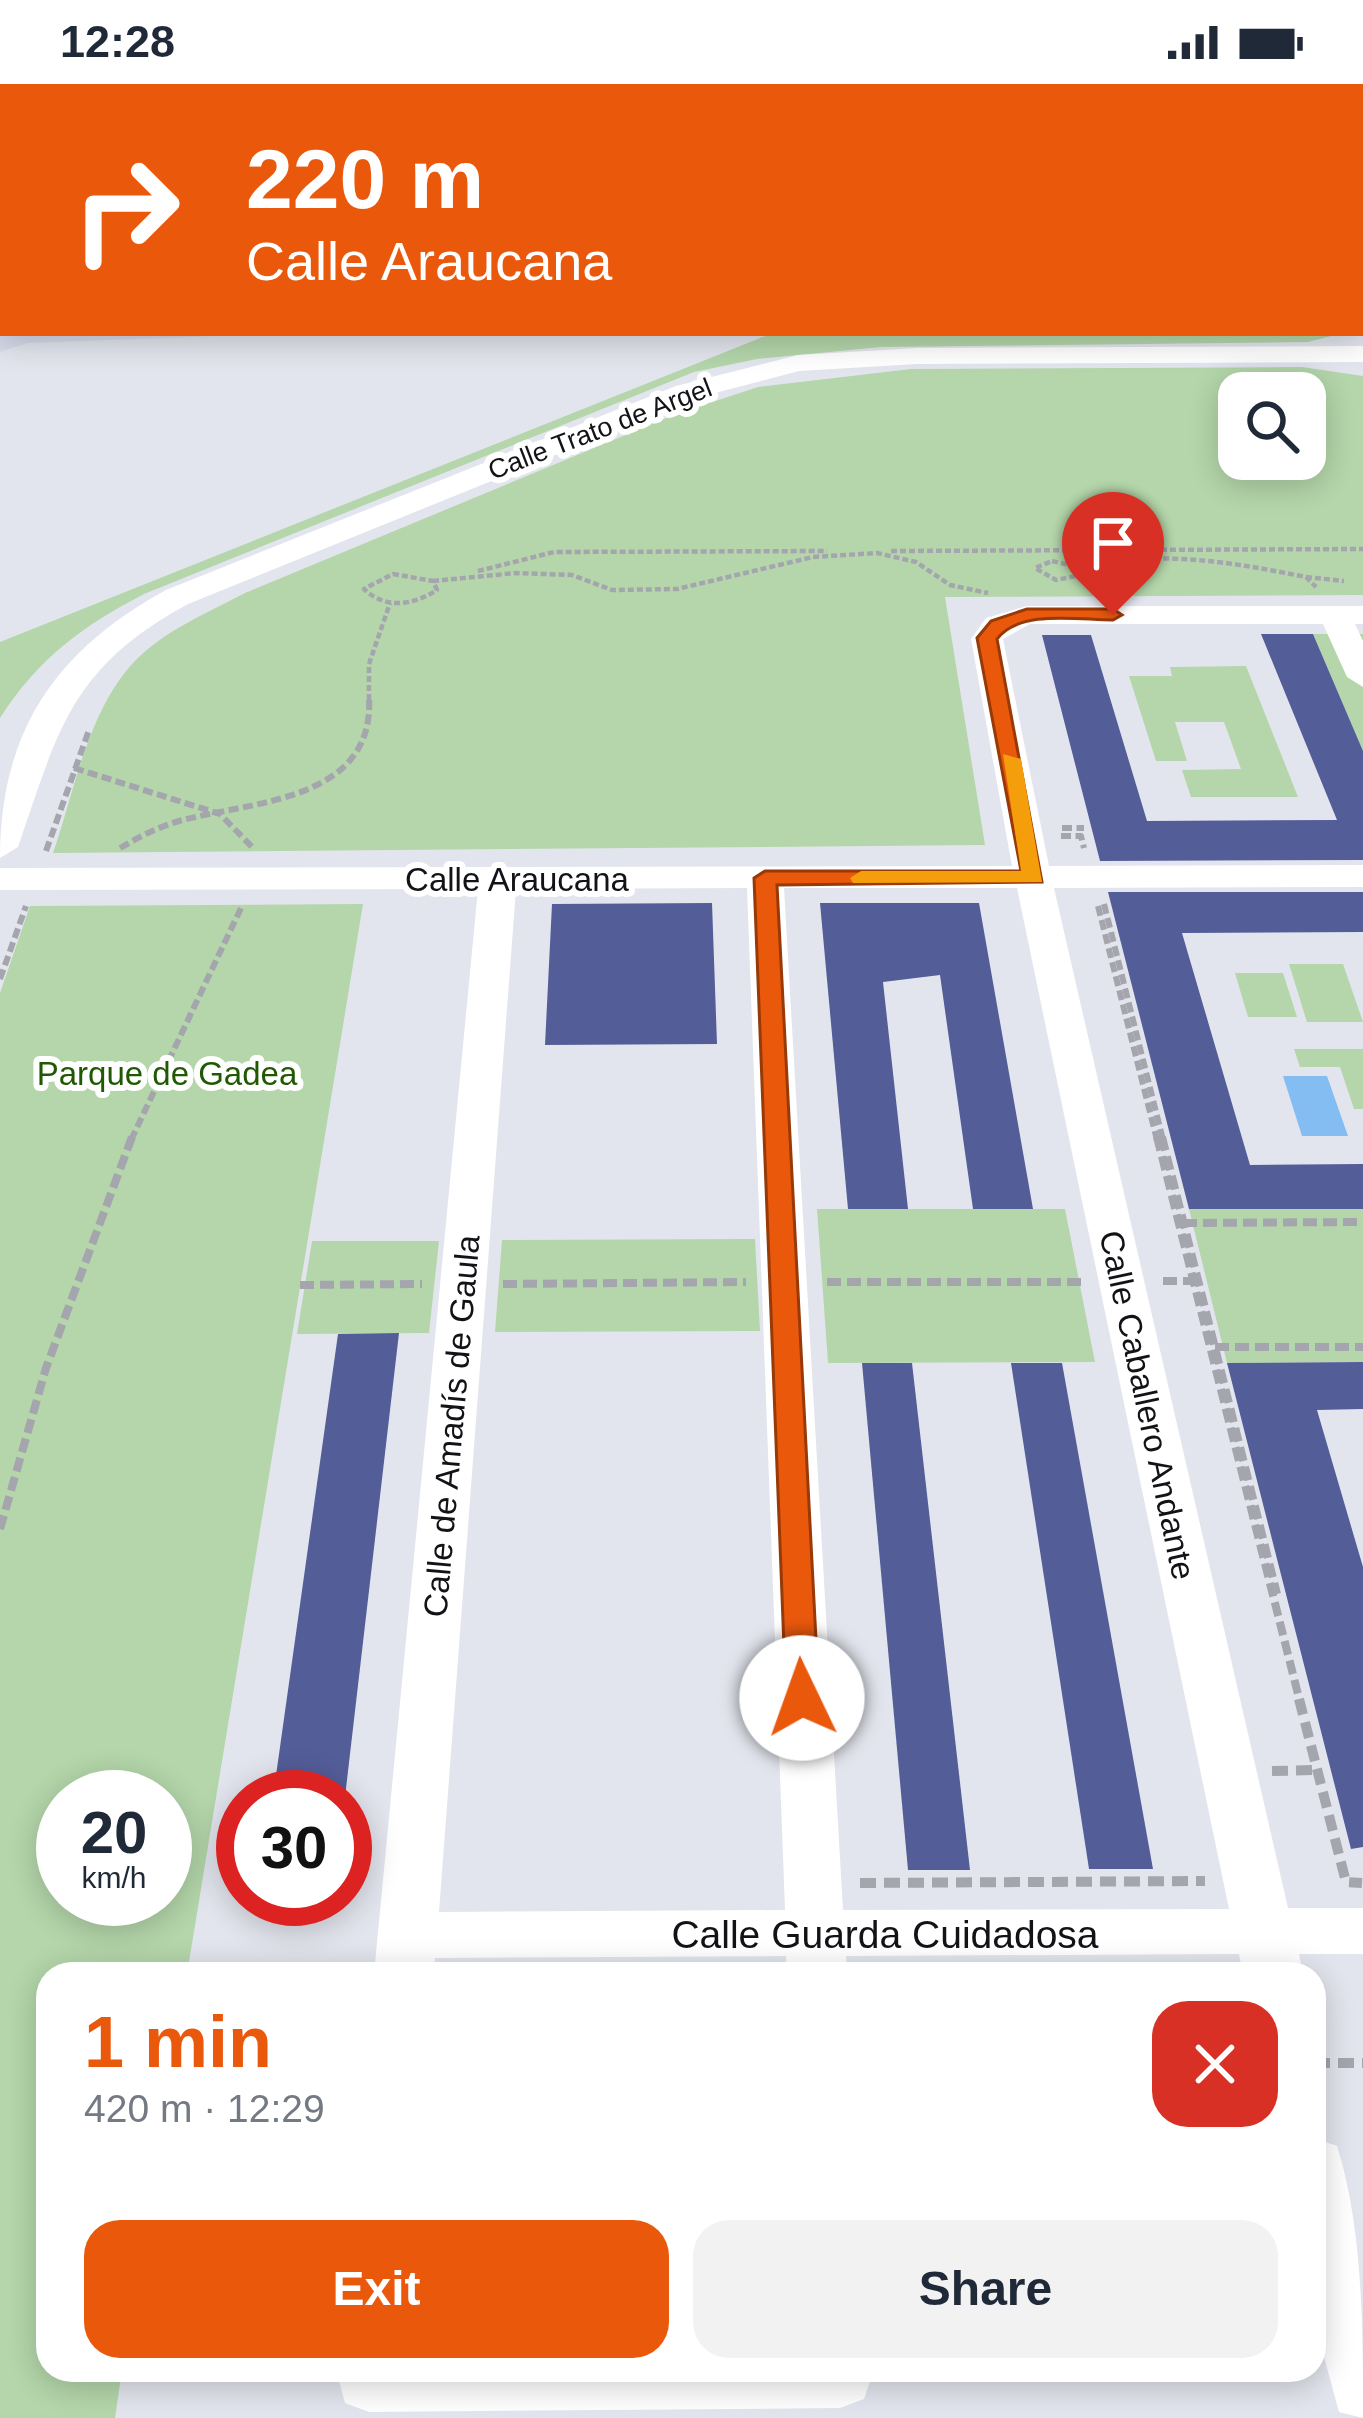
<!DOCTYPE html>
<meta charset="utf-8">
<style>
body{margin:0;font-family:Helvetica,sans-serif;background:#f2f2f3;color:#1f2937;height:100vh;display:flex;flex-direction:column;font-size:45px;white-space:nowrap}
*{box-sizing:border-box;margin:0}
p{font-size:39px;color:#747a83}
.icon{flex:none;width:66px;height:66px;fill:none;stroke:currentColor;stroke-width:2;stroke-linecap:round;stroke-linejoin:round}
.map{position:relative;flex:1;overflow:hidden}
.panel{position:absolute;left:36px;top:1878px;width:1290px;height:420px;display:flex;flex-direction:column;background:#fff;border-radius:36px;box-shadow:0 6px 30px #0003}
.panel>*{flex:none}
.hud{position:absolute;left:0px;top:0px;width:1365px;height:252px;box-shadow:0 6px 30px #0003;background:#ea580c;color:#fff;overflow:hidden}
.fabs{position:absolute;left:1218px;top:288px;display:grid;gap:24px}
.fabs a{display:grid;place-items:center;width:108px;height:108px;border-radius:24px;background:#fff;box-shadow:0 6px 30px #0003;font-size:60px}
.speed{position:absolute;left:36px;top:1686px;display:flex;gap:24px;font-size:60px;font-weight:700;text-align:center}
.speed>*{display:grid;place-content:center;width:156px;height:156px;border-radius:50%;background:#fff;box-shadow:0 6px 30px #0003;line-height:1}
.speed small{font-size:30px;font-weight:400}
.speed .limit{border:18px solid #d22;background:#fff;color:#111}
.pin{position:absolute;display:grid;place-items:center;width:102px;height:102px;color:#fff;margin:-123px -51px;border-radius:50% 50% 50% 0;rotate:-45deg;box-shadow:0 0 12px #0007}
.pin .icon{rotate:45deg}
.me{position:absolute;width:132px;margin:-66px;rotate:357deg;stroke-linejoin:round;filter:drop-shadow(0 0 9px #0008)}
.turn{display:flex;align-items:center;gap:42px;height:252px;padding:0 48px;font-size:54px}
.turn .icon{width:156px;height:156px;stroke-width:2.5}
.turn b{display:block;font-size:84px;line-height:102px}
.round{display:grid;place-items:center;flex:none;width:126px;height:126px;border-radius:36px;background:#f2f2f3}
.headline{display:flex;align-items:center;justify-content:space-between;height:204px;padding:0 48px}
h1{font-size:72px;font-weight:700;line-height:90px;color:#ea580c}
.button{display:flex;gap:24px;margin-top:auto;padding:24px 48px}
.button a{flex:1;height:138px;border-radius:36px;background:#ea580c;color:#fff;font-size:48px;font-weight:700;line-height:138px;text-align:center}
.button a+a{background:#f2f2f3;color:#1f2937}
.status{display:flex;justify-content:space-between;align-items:center;height:84px;padding:0 60px;background:#fff;direction:ltr}
.status svg{height:33px;fill:currentColor}
.map>svg:first-child{display:block}
.built{fill:#d5d9e9}
.green{fill:#b4d6aa;fill-rule:evenodd}
.water{fill:#84bdf1}
.building{fill:#535d98}
.lines{fill:none;stroke-linecap:round;stroke-linejoin:round}
.path-far3{stroke:#a4a5ad;stroke-width:4.5;stroke-dasharray:6 3;stroke-linecap:butt}
.path-far2{stroke:#a4a5ad;stroke-width:6;stroke-dasharray:10 4.5;stroke-linecap:butt}
.path-far1{stroke:#a4a5ad;stroke-width:8;stroke-dasharray:14 6;stroke-linecap:butt}
.path{stroke:#a4a5ad;stroke-width:10;stroke-dasharray:16 8;stroke-linecap:butt}
.lane{fill:#fff;fill-rule:evenodd}
.street{fill:#fff;fill-rule:evenodd}
.highway{fill:#3e9da1;fill-rule:evenodd}
.route{fill:#ea580c;stroke:#983908;stroke-width:3}
.slow{fill:#f59e0b}
.labels{text-anchor:middle;stroke-width:12;stroke-linejoin:round;paint-order:stroke}
.far-street-label{font-size:27px;fill:#131317;stroke:#fff}
.street-label{font-size:33px;fill:#131317;stroke:#fff}
.park-label{font-size:33px;fill:#215903;stroke:#fff}
.near-street-label{font-size:39px;fill:#131317;stroke:#fff}
</style>
<div class="status"><b>12:28</b><svg viewBox="0 0 49 12"><path d="M0 12V9h3v3zM5 12V6h3v6zM10 12V3h3v9zM15 12V0h3v12zM26 1h20v11H26zM47 4h2v5h-2z"/></svg></div>
<div class="map">
<svg width="1363" height="2334" viewBox="0 0 1363 2334">
<rect width="100%" height="100%" fill="#e3e5ee"/>
<g class="built">
<path d="M0 0H1363V95L1362 3H3V48Z"/>
<path d="M0 148 3 249 270 250 28 259 0 268Z"/>
</g>
<g class="green">
<path d="M773 249H1343L1308 258 881 263 757 275 694 288 144 510C81 543 39 574 0 634V558Z"/>
<path d="M1302 283 1363 292V511L945 513 985 761 53 769C75 706 89 620 140 572 170 544 209 528 245 509L676 330 758 303 911 285ZM1239 309H1305V375H1239Z"/>
<path d="M1313 550H1363V667Z"/>
<path d="M1246 582 1298 713H1191L1182 686 1241 685 1224 638H1175L1187 677H1156L1129 592H1172L1170 583Z"/>
<path d="M363 820 187 1890H48V2286H122L115 2334H0V909L30 822ZM165 1713V1815H63V1713Z"/>
<path d="M1289 880H1343L1363 938H1307Z"/>
<path d="M1235 889H1283L1297 933H1248Z"/>
<path d="M1294 965H1363V1025H1354L1340 983H1300Z"/>
<path d="M817 1125H1065L1095 1278 828 1279Z"/>
<path d="M1189 1125H1363V1278L1227 1279Z"/>
<path d="M755 1155 760 1247 495 1248 502 1156Z"/>
<path d="M312 1157H439L429 1249 297 1250Z"/>
</g>
<path class="water" d="M1283 992H1327L1348 1052H1302Z"/>
<g class="building">
<path d="M1261 550H1313L1363 667V776L1100 777 1042 551H1091L1147 737 1337 736Z"/>
<path d="M1108 808H1363V848L1182 849 1250 1081 1363 1080V1125H1189Z"/>
<path d="M712 819 717 960 545 961 552 820Z"/>
<path d="M820 819H979L1033 1125H973L940 891 883 898 908 1125H848Z"/>
<path d="M399 1249 345 1713H273L338 1250Z"/>
<path d="M1363 1278V1325L1317 1326 1363 1483V1763L1351 1765 1227 1279Z"/>
<path d="M862 1279H912L970 1786H908Z"/>
<path d="M1011 1279H1062L1153 1785H1089Z"/>
</g>
<g class="lines">
<g class="path-far3">
<path d="M891 467 1363 465"/>
<path d="M1052 477 1083 484 1081 491 1056 496 1035 484Z"/>
<path d="M1083 484C1159 465 1230 478 1306 493L1316 503"/>
<path d="M478 487 554 468 827 467"/>
<path d="M393 490 433 497 437 506C413 521 386 526 364 505Z"/>
<path d="M1306 493 1344 497"/>
<path d="M433 497 516 489 572 491 612 506 677 505 813 473 877 469 916 478 950 501 988 509"/>
<path d="M369 616V580L390 519"/>
</g>
<g class="path-far2">
<path d="M74 684 220 730 252 763"/>
<path d="M1062 744H1084"/>
<path d="M1061 752H1081L1084 764"/>
<path d="M120 764C139 753 158 743 179 737 252 717 375 718 369 613"/>
<path d="M46 767 89 646"/>
<path d="M1104 820 1163 1056"/>
<path d="M1098 822 1157 1056"/>
<path d="M0 895 26 822"/>
<path d="M131 1056 242 822"/>
</g>
<g class="path-far1">
<path d="M1157 1053 1300 1618"/>
<path d="M1162 1053 1277 1510"/>
<path d="M1183 1139 1363 1138"/>
<path d="M1163 1197H1192"/>
<path d="M827 1198H1082"/>
<path d="M503 1200 746 1198"/>
<path d="M300 1201 422 1200"/>
<path d="M1215 1263H1363"/>
<path d="M0 1445 46 1284 132 1053"/>
</g>
<g class="path">
<path d="M1299 1615 1346 1798 1362 1799"/>
<path d="M1272 1687 1317 1686"/>
<path d="M860 1799 1205 1797"/>
<path d="M1314 1979H1363"/>
</g>
<g class="lane">
<path d="M615 0H626L628 3H617Z"/>
<path d="M1023 0H1033L1035 3H1025Z"/>
<rect x="0" y="27" width="3" height="6"/>
</g>
<g class="street">
<path d="M542 0H564L566 3H544Z"/>
<path d="M1151 0H1171L1173 3H1153Z"/>
<rect x="1362" y="172" width="1" height="15"/>
<path d="M1363 262V278L917 280 799 287 696 314 188 520C71 584 59 644 18 763L0 774C0 647 56 566 166 506L676 302 798 271 917 264Z"/>
<path d="M1027 522H1363V540H1355L1363 557V603L1347 593 1323 540H1030L1003 555 1049 782 1363 781V803L1054 804 1288 1824H1363V1870H1299L1303 1890H1243L1239 1870 846 1872 847 1890H787L786 1872 435 1874 434 1890H374L478 805 0 806V784L1012 782 971 555 986 534ZM747 804 785 1826 439 1828 516 805ZM784 804H1017L1229 1825 843 1826Z"/>
<path d="M1314 2054 1337 2062C1363 2144 1363 2246 1363 2334L1339 2328 1314 2236Z"/>
<path d="M336 2286H874L864 2315 840 2324 369 2328 345 2319Z"/>
</g>
<g class="highway">
<rect x="0" y="47" width="3" height="20"/>
<rect x="1362" y="98" width="1" height="20"/>
<path d="M0 109 3 110V130L0 129Z"/>
</g>
</g>
<path class="route" d="M1027 525H1113L1122 531 1113 536C1078 536 1020 525 997 555L1042 798 777 801 819 1614 802 1626 786 1614 754 794 765 787H1021L977 554 991 537Z"/>
<path class="slow" d="M1003 670 1021 675 1042 798 853 799 850 794 861 787H1021Z"/>
<g class="labels">
<g class="far-street-label">
<text transform="translate(600 345) rotate(-21)" y="9">Calle Trato de Argel</text>
</g>
<g class="street-label">
<text x="517" y="807">Calle Araucana</text>
<text transform="translate(1148 1321) rotate(78)" y="12">Calle Caballero Andante</text>
<text transform="translate(451 1342) rotate(-85)" y="12">Calle de Amadís de Gaula</text>
</g>
<g class="park-label">
<text x="167" y="1001">Parque de Gadea</text>
</g>
<g class="near-street-label">
<text x="885" y="1864">Calle Guarda Cuidadosa</text>
</g>
</g>
</svg>
<div class="fabs">
<a><svg class="icon" aria-label="search" viewBox="0 0 24 24"><circle cx="10" cy="10" r="6"/><path d="M15 15l6 6"/></svg></a>
</div>
<div class="speed"><div>20<small>km/h</small></div><div class="limit">30</div></div>
<div class="pin" style="left:1113px;top:531px;background:#d93025"><svg class="icon" aria-label="arrive" viewBox="0 0 24 24"><path d="M6 21V4h12l-3 4 3 4H6"/></svg></div>
<svg class="me" style="left:802px;top:1614px" viewBox="-20 -20 40 40"><circle r="19" fill="#fff"/><path d="M0-13L10 11 0 6-10 11z" fill="#ea580c"/></svg>
<div class="hud">
<div class="turn"><svg class="icon" aria-label="right" viewBox="0 0 24 24"><path d="M7 20v-9h11M14 6l5 5-5 5"/></svg><div><b>220 m</b>Calle Araucana</div></div>
</div>
<section class="panel">
<div class="headline"><div><h1>1 min</h1><p>420 m · 12:29</p></div><a class="round" style="background:#d93025;color:#fff"><svg class="icon" aria-label="close" viewBox="0 0 24 24"><path d="M6 6l12 12M18 6L6 18"/></svg></a></div>
<div class="button"><a>Exit</a><a>Share</a></div>
</section>
</div>
